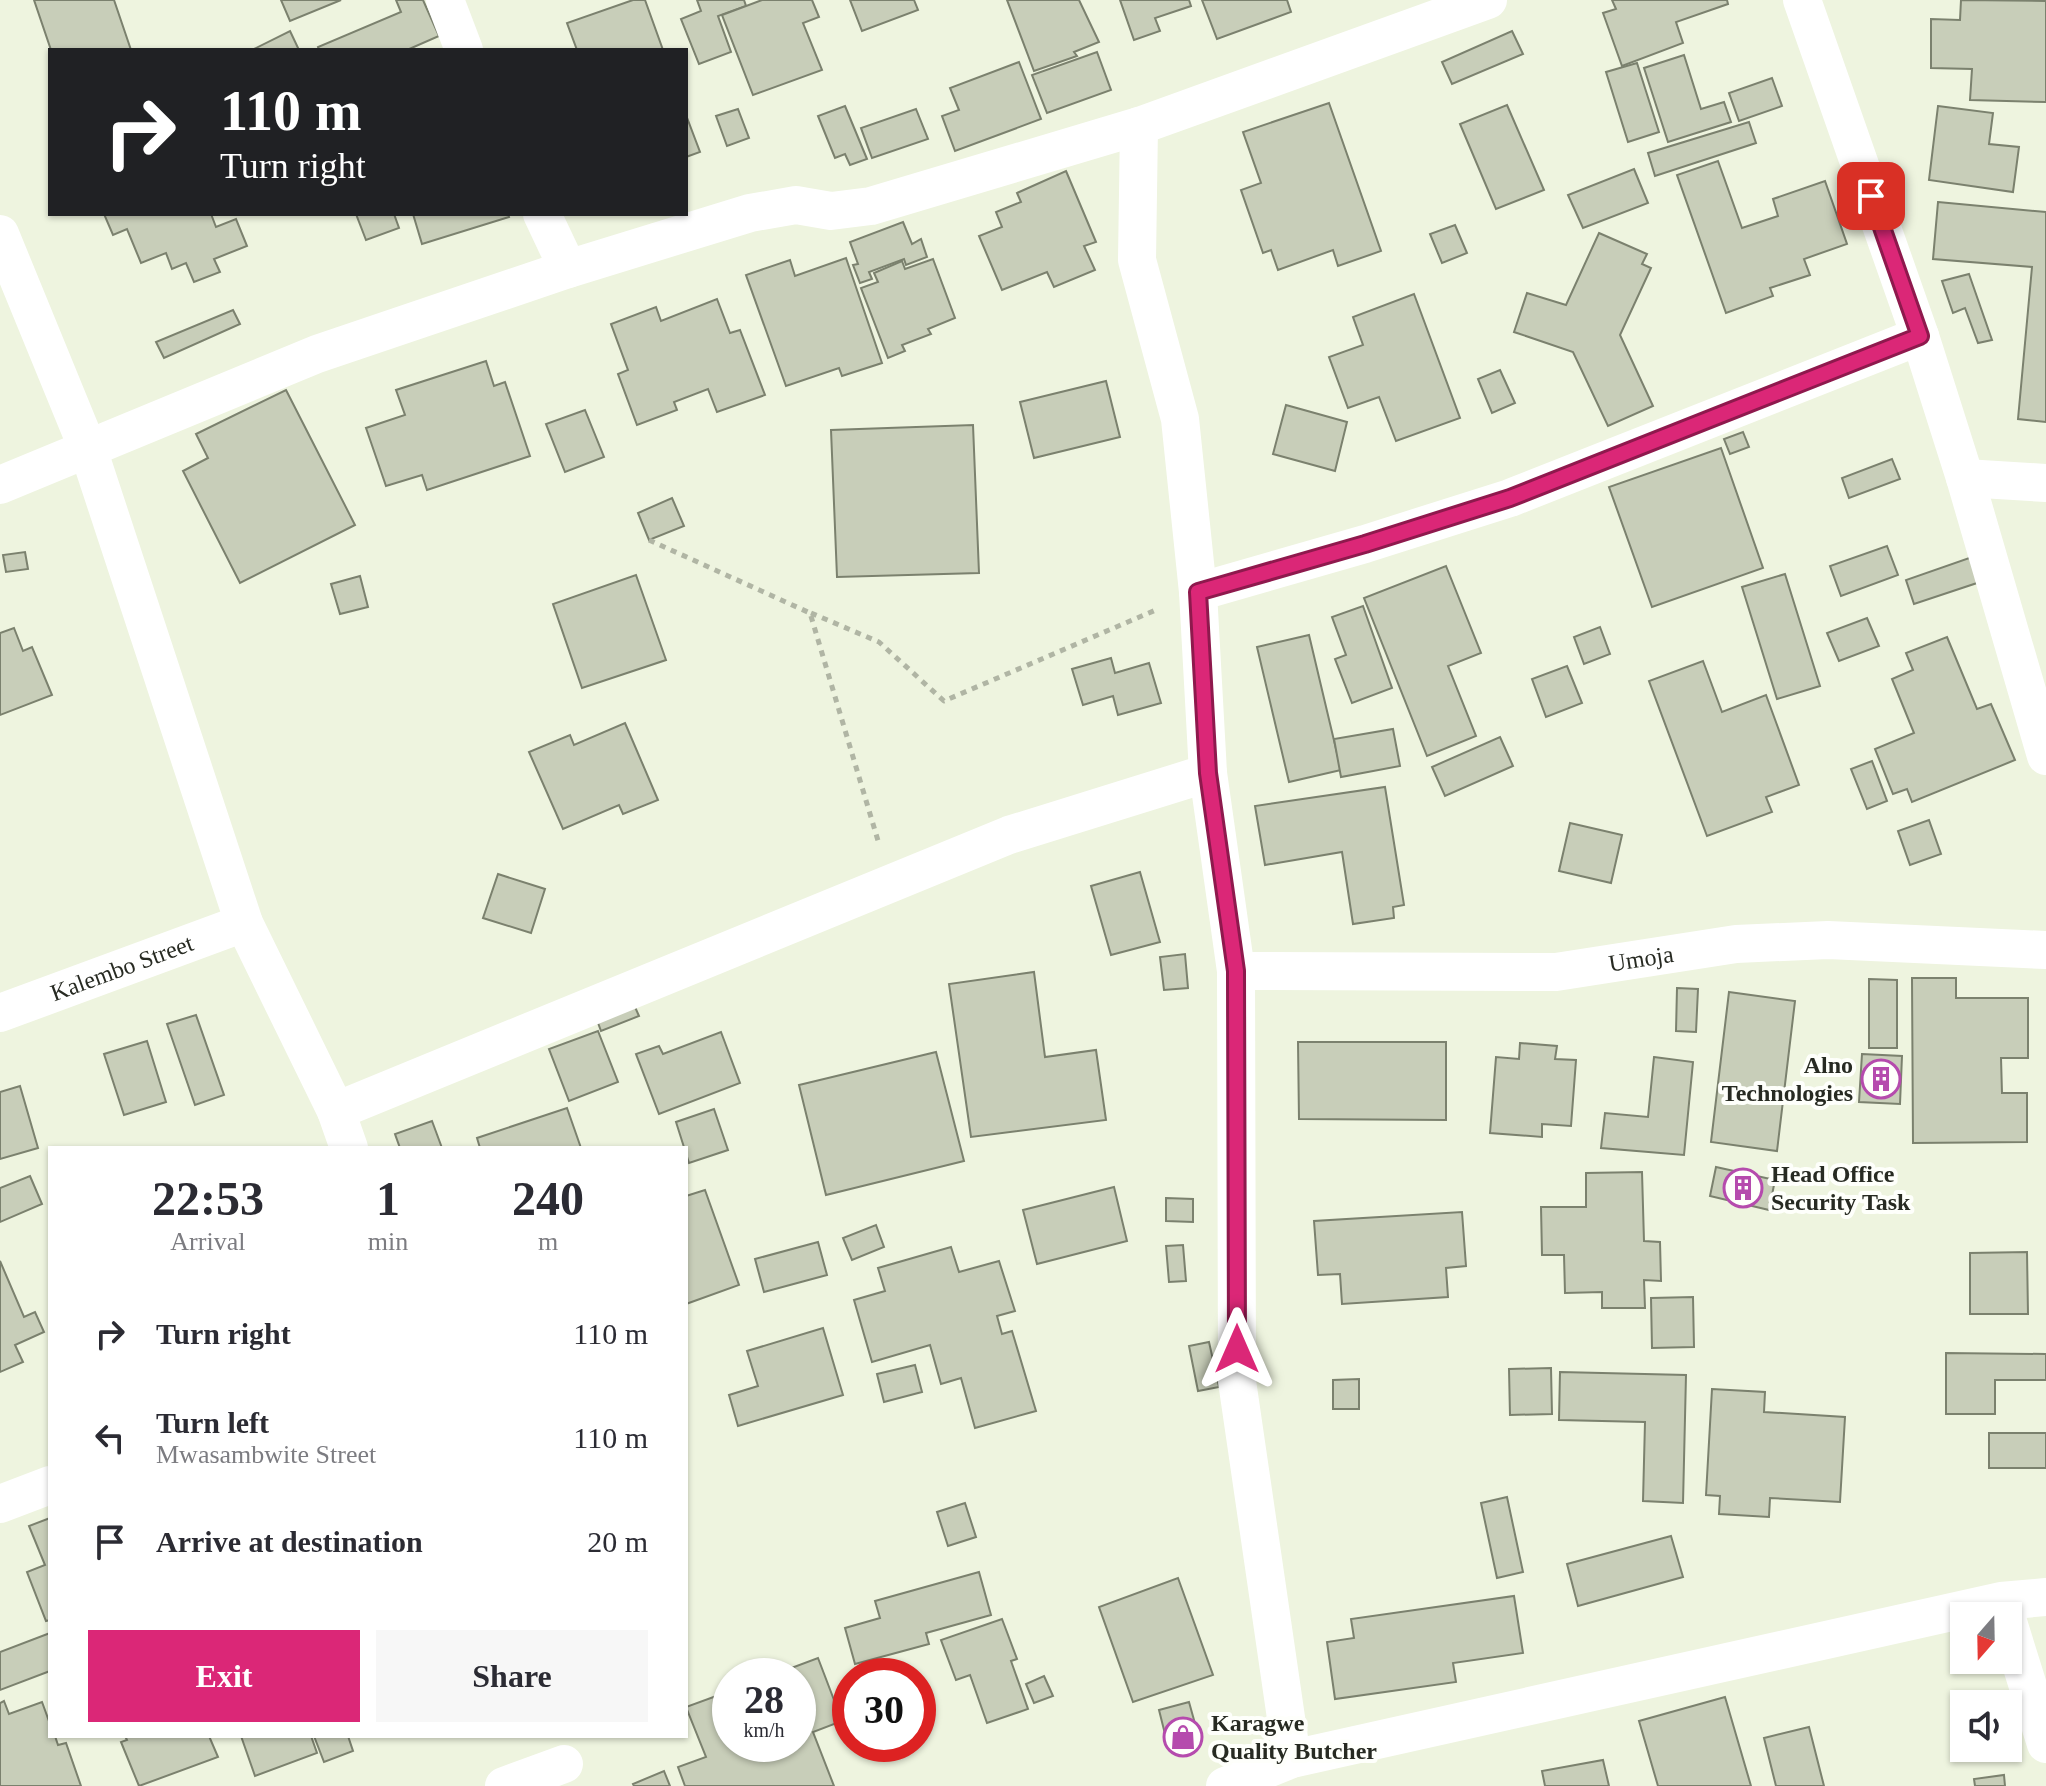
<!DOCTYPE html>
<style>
body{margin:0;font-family:"Times New Roman",serif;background:#f7f7f7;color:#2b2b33;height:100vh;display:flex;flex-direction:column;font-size:30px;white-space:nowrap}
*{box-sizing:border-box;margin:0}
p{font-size:26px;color:#7c7c81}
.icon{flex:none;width:44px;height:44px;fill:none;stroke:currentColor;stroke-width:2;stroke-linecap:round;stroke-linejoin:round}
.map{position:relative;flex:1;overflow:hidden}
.side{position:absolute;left:48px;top:1146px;width:640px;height:592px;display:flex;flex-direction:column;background:#fff;border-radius:0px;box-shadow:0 2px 6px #0004}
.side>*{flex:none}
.top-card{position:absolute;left:48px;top:48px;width:640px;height:168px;border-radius:0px;box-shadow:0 2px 6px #0004;background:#202124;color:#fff;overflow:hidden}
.needle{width:52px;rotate:200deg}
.tools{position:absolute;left:1950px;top:1602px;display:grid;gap:16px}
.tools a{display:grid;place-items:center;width:72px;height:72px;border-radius:0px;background:#fff;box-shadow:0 2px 6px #0004;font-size:40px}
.speed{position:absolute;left:712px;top:1658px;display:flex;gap:16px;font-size:40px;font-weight:700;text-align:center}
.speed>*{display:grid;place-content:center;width:104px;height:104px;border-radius:50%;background:#fff;box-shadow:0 2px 6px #0004;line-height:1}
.speed small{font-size:20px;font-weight:400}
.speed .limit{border:12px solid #d22;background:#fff;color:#111}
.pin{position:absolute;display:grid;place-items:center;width:68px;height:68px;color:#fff;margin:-34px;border-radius:16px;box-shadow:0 4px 12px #0006}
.me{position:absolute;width:88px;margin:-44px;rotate:0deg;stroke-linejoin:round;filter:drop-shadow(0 0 6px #0008)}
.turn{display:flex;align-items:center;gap:28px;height:168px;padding:0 40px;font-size:36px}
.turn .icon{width:104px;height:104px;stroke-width:2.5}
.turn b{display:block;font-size:56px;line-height:68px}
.eta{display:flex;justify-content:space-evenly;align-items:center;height:136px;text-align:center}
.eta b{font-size:48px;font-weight:700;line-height:56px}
.button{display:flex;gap:16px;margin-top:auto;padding:16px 40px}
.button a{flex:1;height:92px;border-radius:0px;background:#db2777;color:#fff;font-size:32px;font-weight:700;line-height:92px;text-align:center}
.button a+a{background:#f7f7f7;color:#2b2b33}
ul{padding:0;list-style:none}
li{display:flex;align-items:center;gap:24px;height:104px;padding:0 40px}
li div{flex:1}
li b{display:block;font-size:30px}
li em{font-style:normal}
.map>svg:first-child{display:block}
.building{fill:#c8ceb9;stroke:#7b816e;stroke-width:2}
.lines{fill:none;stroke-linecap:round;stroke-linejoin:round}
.path{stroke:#b0b5a4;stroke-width:5;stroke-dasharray:6 6;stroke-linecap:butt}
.street{stroke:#fff;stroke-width:38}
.route-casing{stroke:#8e194d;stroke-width:20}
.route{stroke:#db2777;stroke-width:14}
.labels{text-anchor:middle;stroke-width:8;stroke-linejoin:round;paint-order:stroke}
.street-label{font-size:24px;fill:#272a22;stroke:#fefffb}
.poi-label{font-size:24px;font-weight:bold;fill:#272a22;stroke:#fefffb;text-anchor:start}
</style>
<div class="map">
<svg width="2046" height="1786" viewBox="0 0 2046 1786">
<rect width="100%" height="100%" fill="#eef4df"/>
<g class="building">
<path d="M34 0H114L131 50H51Z"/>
<path d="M281 0H341L290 21Z"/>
<path d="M396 0H423L439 36 407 50H319L318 47 401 12Z"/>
<path d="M633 0H645L663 50H577L567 23Z"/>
<path d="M697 0H744L746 6 718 16 731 52 699 64 681 19 701 11Z"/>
<path d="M762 0H812L819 17 803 23 822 70 753 95 722 15Z"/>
<path d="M850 0H914L918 10 862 31Z"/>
<path d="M1007 0H1079L1099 42 1074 52 1077 56 1034 71Z"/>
<path d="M1120 0H1189L1191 6 1155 18 1160 31 1134 40Z"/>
<path d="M1202 0H1287L1291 12 1217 39Z"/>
<path d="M1612 0H1727L1728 4 1676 22 1683 43 1622 66 1603 13 1616 9Z"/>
<path d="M1961 0 2046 1V102L1970 100 1972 69 1931 68V19L1960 20Z"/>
<path d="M290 31 299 50H252Z"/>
<path d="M1512 31 1523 54 1452 84 1442 62Z"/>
<path d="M1097 52 1111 90 1047 113 1032 75Z"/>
<path d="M1684 55 1701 109 1724 102 1731 122 1668 142 1644 68Z"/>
<path d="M1019 62 1041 119 955 151 942 116 959 110 950 88Z"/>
<path d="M1637 63 1659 132 1628 142 1606 72Z"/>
<path d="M1772 78 1782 106 1739 121 1729 93Z"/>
<path d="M1329 103 1381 251 1338 266 1333 250 1278 270 1271 250 1263 253 1241 190 1261 183 1243 132Z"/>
<path d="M1507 105 1544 190 1496 209 1460 124Z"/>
<path d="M845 106 867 159 850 165 845 154 835 158 818 116Z"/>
<path d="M1938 106 1993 113 1989 144 2019 147 2013 192 1929 180Z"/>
<path d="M738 109 749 138 727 146 716 116Z"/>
<path d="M916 109 928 139 872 158 861 128Z"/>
<path d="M686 115 700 152 686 157Z"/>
<path d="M1749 122 1756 143 1655 176 1648 153Z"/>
<path d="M1718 161 1742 228 1778 216 1773 199 1825 181 1847 244 1804 259 1810 275 1770 288 1773 296 1726 313 1677 175Z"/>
<path d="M1634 169 1648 203 1583 228 1568 195Z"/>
<path d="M1066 171 1096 242 1084 246 1095 270 1054 287 1047 272 1002 290 979 236 1002 227 996 212 1021 202 1017 193Z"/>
<path d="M1938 202 2046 212V422L2018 419 2032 267 1933 259Z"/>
<path d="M104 214H211L216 227 236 219 247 246 214 259 220 272 194 282 186 263 172 269 166 253 141 263 127 229 113 235Z"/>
<path d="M356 214H394L399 228 366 240Z"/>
<path d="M413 214H508L509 217 422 244Z"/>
<path d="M903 222 912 244 921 239 927 257 906 265 904 259 869 272 872 279 860 283 853 265 858 264 850 242Z"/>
<path d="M1455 225 1467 253 1442 263 1430 234Z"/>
<path d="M1599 233 1647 254 1642 264 1651 268 1620 335 1653 406 1608 426 1573 352 1514 332 1527 293 1566 305Z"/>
<path d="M846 258 882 363 842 376 839 368 786 386 746 275 790 260 795 276Z"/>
<path d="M933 259 955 318 928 329 931 334 902 345 905 351 888 358 861 288 878 282 874 273 902 261 905 269Z"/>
<path d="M1969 274 1992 340 1978 343 1965 308 1953 313 1942 281Z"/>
<path d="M1414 294 1460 418 1396 441 1379 397 1348 408 1329 357 1363 345 1353 317Z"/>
<path d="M717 299 730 333 740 330 765 395 717 412 708 389 674 402 677 410 637 425 618 374 628 370 611 324 656 307 661 321Z"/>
<path d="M233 310 240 324 164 358 156 342Z"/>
<path d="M486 361 494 386 505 382 530 456 427 490 422 475 386 486 366 428 405 415 396 390Z"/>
<path d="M1500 370 1515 403 1492 413 1478 379Z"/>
<path d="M1106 381 1120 437 1034 458 1020 402Z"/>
<path d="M286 390 355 525 240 583 183 471 208 458 196 434Z"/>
<path d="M1286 405 1347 422 1335 471 1273 454Z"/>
<path d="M585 410 604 457 565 472 546 424Z"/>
<path d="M973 425 979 573 837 577 831 430Z"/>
<path d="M1743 432 1749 447 1730 454 1724 439Z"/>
<path d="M1721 448 1763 568 1652 607 1609 487Z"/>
<path d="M1892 459 1900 479 1849 498 1842 478Z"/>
<path d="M672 498 684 526 649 540 638 513Z"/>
<path d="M1887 546 1898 575 1841 596 1830 566Z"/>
<path d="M25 552 28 569 6 572 3 555Z"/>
<path d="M1975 556 1983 581 1914 604 1906 580Z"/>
<path d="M1446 566 1481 653 1448 666 1476 736 1427 756 1364 598Z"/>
<path d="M1785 574 1820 686 1777 699 1742 587Z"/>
<path d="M636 575 666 660 582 688 553 604Z"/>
<path d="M360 576 368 607 340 614 331 584Z"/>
<path d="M1363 606 1392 688 1352 703 1335 659 1346 655 1332 617Z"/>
<path d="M1867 618 1879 646 1839 661 1827 633Z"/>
<path d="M1600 627 1610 654 1584 664 1574 637Z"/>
<path d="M14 628 23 651 32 647 52 695 0 715V633Z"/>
<path d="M1309 635 1341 770 1289 782 1257 647Z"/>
<path d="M1947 637 1977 709 1991 704 2015 760 1912 802 1907 789 1893 794 1875 749 1914 733 1892 679 1913 670 1906 653Z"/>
<path d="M1111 658 1115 673 1149 663 1161 703 1118 715 1113 696 1083 705 1072 669Z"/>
<path d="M1703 661 1722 712 1766 695 1799 785 1766 797 1772 812 1707 836 1649 681Z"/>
<path d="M1567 666 1582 703 1546 717 1532 679Z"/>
<path d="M625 723 658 800 623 814 619 805 563 829 529 752 570 735 574 745Z"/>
<path d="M1393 729 1400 766 1341 777 1334 739Z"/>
<path d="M1500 737 1513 766 1445 796 1432 767Z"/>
<path d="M1872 761 1887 801 1867 809 1851 769Z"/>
<path d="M1385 787 1404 905 1393 907 1394 918 1353 924 1342 852 1265 865 1255 806Z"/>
<path d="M1929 820 1941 854 1910 865 1898 831Z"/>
<path d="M1570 823 1622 835 1611 883 1559 871Z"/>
<path d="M1140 872 1160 942 1111 955 1091 886Z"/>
<path d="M498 874 545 889 531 933 483 918Z"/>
<path d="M1185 954 1188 988 1164 990 1160 957Z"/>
<path d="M1034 972 1045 1057 1096 1050 1106 1120 971 1137 949 984Z"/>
<path d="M1912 978H1956V998H2028V1058H2001L2002 1093H2027V1142L1913 1143Z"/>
<path d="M1869 979 1897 980V1048H1869Z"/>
<path d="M1677 988 1698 989 1696 1032 1676 1031Z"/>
<path d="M1729 992 1795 1001 1777 1151 1711 1142Z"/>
<path d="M631 998 639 1016 601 1031 594 1012Z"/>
<path d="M196 1015 224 1095 195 1105 167 1024Z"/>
<path d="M598 1031 618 1082 569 1101 549 1049Z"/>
<path d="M721 1032 740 1083 659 1114 636 1054 659 1046 663 1054Z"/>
<path d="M147 1041 166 1102 124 1115 104 1054Z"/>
<path d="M1298 1042H1446V1120L1299 1119Z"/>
<path d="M1520 1043 1557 1046 1555 1059 1576 1060 1571 1126 1542 1124V1137L1490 1133 1496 1057 1519 1059Z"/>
<path d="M936 1052 964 1161 826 1195 799 1085Z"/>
<path d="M1862 1054 1902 1056 1900 1104 1859 1102Z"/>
<path d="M1654 1057 1693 1062 1684 1155 1601 1148 1605 1113 1648 1117Z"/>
<path d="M20 1086 38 1148 0 1159V1092Z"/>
<path d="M567 1108 581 1148H480L477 1138Z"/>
<path d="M714 1109 728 1150 689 1163 676 1122Z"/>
<path d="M432 1121 442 1148H400L395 1134Z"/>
<path d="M1716 1167 1775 1180 1769 1210 1710 1196Z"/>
<path d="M1642 1172 1644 1241 1660 1242 1661 1281 1644 1280 1645 1308H1602V1292L1565 1293 1564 1255H1542L1541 1207H1586V1173Z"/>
<path d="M30 1176 42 1204 0 1222V1188Z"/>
<path d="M1114 1187 1127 1241 1037 1264 1023 1210Z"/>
<path d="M705 1190 739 1285 686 1304V1196Z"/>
<path d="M1166 1198 1193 1199V1222L1166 1221Z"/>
<path d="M1462 1212 1466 1266 1446 1268 1448 1297 1342 1304 1340 1274 1318 1275 1314 1221Z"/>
<path d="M876 1225 884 1247 852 1260 843 1238Z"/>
<path d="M818 1242 827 1275 764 1292 755 1259Z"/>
<path d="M1183 1245 1186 1281 1169 1282 1166 1246Z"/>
<path d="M951 1247 959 1272 999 1261 1015 1311 997 1316 1002 1334 1012 1331 1036 1411 975 1428 961 1378 941 1384 930 1345 872 1362 854 1300 885 1291 878 1268Z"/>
<path d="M2027 1252 2028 1314H1970V1253Z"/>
<path d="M0 1261 24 1317 35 1312 44 1332 15 1345 23 1362 0 1372Z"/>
<path d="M1693 1297 1694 1347 1652 1348 1651 1298Z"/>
<path d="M823 1328 843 1395 738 1426 729 1395 758 1386 747 1351Z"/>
<path d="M1209 1342 1219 1387 1198 1391 1189 1346Z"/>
<path d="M1946 1353 2046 1354V1380H1995V1414H1946Z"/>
<path d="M915 1365 922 1392 884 1402 877 1374Z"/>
<path d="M1551 1368 1552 1414 1510 1415 1509 1369Z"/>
<path d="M1560 1372 1686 1375 1683 1503 1643 1501 1645 1422 1559 1420Z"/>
<path d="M1359 1379V1409H1333V1380Z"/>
<path d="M1712 1389 1765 1392 1764 1412 1845 1417 1840 1502 1770 1498 1769 1517 1719 1514 1720 1496 1706 1495Z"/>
<rect x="1989" y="1433" width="57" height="35"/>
<path d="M1507 1497 1523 1572 1497 1578 1481 1503Z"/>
<path d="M965 1503 976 1537 948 1546 937 1512Z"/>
<path d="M50 1518V1620L46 1621 27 1572 45 1565 29 1526Z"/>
<path d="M1671 1536 1683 1577 1578 1606 1567 1564Z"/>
<path d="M979 1572 991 1615 926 1633 929 1644 855 1664 845 1628 880 1618 875 1601Z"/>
<path d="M1178 1578 1213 1675 1133 1702 1099 1607Z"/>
<path d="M1514 1596 1523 1653 1453 1663 1456 1682 1335 1699 1327 1642 1354 1638 1351 1619Z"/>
<path d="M1002 1619 1017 1659 1011 1661 1028 1709 987 1723 970 1675 956 1680 941 1640Z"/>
<path d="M50 1633V1671L0 1690V1652Z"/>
<path d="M818 1658 842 1721 813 1732 834 1786H685L678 1767 706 1757 686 1707 730 1691V1744H798V1676H770Z"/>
<path d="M1044 1676 1053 1696 1034 1703 1026 1684Z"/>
<path d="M1725 1697 1751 1786H1658L1639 1721Z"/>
<path d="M4 1701 9 1714 42 1702 50 1724V1736H55L58 1745 66 1743 81 1786H0V1703Z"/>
<path d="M1189 1702 1199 1738 1168 1746 1159 1710Z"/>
<path d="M1809 1727 1824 1786H1776L1764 1738Z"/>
<path d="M125 1736H209L218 1757 139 1786 121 1742 127 1740Z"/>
<path d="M241 1736H311L317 1753 255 1776Z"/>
<path d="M314 1736H348L353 1751 324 1762Z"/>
<path d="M1603 1760 1609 1786H1545L1542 1771Z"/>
<path d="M664 1771 670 1786H634L633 1784Z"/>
<path d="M2004 1775 2005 1786H1975L1974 1779Z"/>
</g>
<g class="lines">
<g class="path">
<path d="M649 540 810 613 879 844"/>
<path d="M811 613 879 642 944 701 1158 609"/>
</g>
<g class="street">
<path d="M445 0 464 50"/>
<path d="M1802 0 1920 336 1965 478 2046 756"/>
<path d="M1139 126 1137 260 1180 419 1198 592 1208 773 1236 971 1237 1381 1292 1759"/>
<path d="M542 214 568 269"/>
<path d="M0 234 88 449 244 923 336 1111 349 1148"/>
<path d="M1965 478 2046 483"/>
<path d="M0 485 317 354 568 269 750 213 796 205 831 211 871 206 1139 126 1488 0"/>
<path d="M1198 592 1365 544 1510 498 1920 336"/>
<path id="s1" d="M1236 971 1556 972 1736 944 1828 940 2046 950"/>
<path id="s2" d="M0 1013 244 923"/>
<path d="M336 1111 1009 835 1208 773"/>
<path d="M0 1504 50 1485"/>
<path d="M2008 1622 2046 1744"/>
<path d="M504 1786 564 1764"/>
<path d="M1225 1786 1292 1759 2001 1601 2046 1597"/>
</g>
</g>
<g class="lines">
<defs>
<path id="route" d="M1237 1349 1236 971 1208 773 1198 592 1365 544 1510 498 1920 336 1871 196"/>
</defs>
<use href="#route" class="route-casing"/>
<use href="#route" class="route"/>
</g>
<defs>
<symbol id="building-ring" viewBox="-11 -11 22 22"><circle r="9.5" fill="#fefffb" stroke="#b54bad" stroke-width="1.5"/><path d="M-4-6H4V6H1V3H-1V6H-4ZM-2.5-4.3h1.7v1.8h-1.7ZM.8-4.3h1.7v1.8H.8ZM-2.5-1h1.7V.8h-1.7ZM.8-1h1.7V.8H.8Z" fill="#b54bad"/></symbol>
<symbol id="shop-ring" viewBox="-11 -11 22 22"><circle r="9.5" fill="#fefffb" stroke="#b54bad" stroke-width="1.5"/><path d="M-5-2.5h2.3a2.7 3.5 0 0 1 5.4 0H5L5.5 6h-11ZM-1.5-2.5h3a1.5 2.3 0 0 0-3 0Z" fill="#b54bad"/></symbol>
</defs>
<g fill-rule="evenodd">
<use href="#building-ring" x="1859" y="1057" width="44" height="44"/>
<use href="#building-ring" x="1721" y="1166" width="44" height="44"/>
<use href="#shop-ring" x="1161" y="1715" width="44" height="44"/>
</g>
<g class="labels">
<g class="street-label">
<text dy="8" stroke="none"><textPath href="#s1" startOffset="406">Umoja</textPath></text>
<text dy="8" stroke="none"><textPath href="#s2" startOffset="130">Kalembo Street</textPath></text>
</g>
<g class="poi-label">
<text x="1853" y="1073" text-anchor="end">Alno<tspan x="1853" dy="28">Technologies</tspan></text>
<text x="1771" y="1182">Head Office<tspan x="1771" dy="28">Security Task</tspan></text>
<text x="1211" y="1731">Karagwe<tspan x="1211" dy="28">Quality Butcher</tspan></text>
</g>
</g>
</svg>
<div class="tools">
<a><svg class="needle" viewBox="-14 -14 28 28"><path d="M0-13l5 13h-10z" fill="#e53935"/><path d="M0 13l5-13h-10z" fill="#7c7c81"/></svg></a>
<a><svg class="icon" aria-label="sound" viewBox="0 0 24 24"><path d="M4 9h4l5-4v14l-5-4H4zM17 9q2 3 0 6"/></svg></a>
</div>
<div class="speed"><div>28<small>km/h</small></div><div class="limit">30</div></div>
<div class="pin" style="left:1871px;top:196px;background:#d93025"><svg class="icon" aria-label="arrive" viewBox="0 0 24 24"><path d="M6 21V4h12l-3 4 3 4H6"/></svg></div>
<svg class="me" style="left:1237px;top:1349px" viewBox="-20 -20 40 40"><path d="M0-17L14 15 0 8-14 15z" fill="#db2777" stroke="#fff" stroke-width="4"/></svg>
<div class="top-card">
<div class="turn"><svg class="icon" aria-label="right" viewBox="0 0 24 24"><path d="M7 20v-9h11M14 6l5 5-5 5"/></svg><div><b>110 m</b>Turn right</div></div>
</div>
<section class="side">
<div class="eta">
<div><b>22:53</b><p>Arrival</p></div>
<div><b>1</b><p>min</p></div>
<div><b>240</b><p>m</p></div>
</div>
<ul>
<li><svg class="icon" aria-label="right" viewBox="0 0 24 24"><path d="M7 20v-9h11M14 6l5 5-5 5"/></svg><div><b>Turn right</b></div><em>110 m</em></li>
<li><svg class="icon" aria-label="left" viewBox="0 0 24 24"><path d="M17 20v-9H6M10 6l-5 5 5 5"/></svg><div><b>Turn left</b><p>Mwasambwite Street</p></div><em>110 m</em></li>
<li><svg class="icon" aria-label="arrive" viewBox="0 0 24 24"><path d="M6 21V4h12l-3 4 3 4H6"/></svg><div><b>Arrive at destination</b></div><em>20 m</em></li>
</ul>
<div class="button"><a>Exit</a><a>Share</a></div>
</section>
</div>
